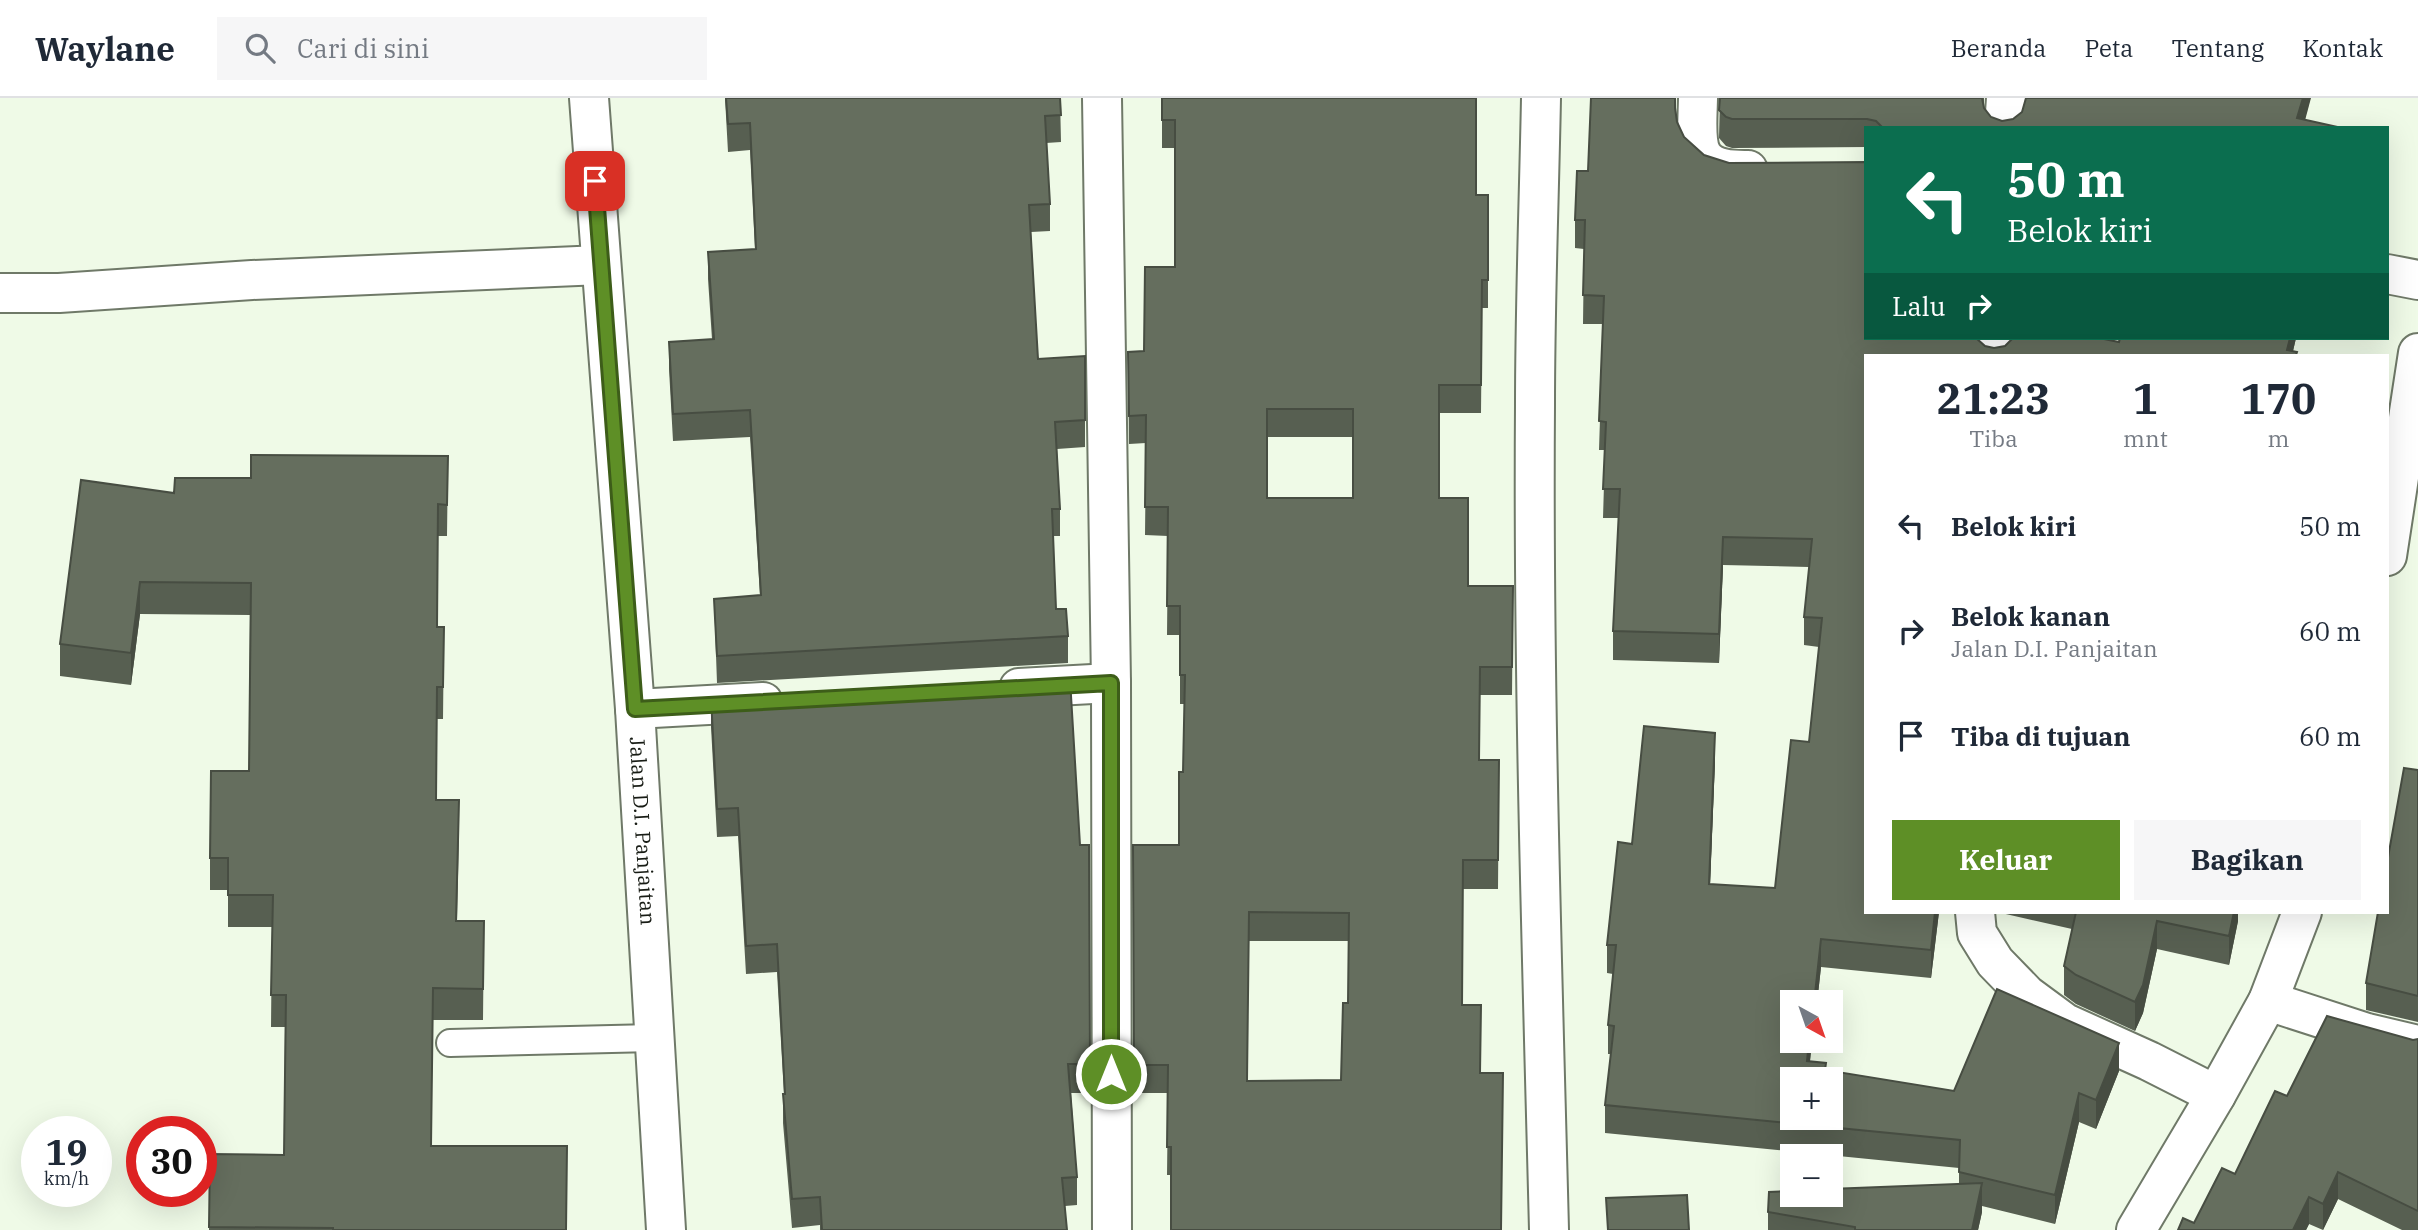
<!DOCTYPE html>
<html lang="id">
<meta charset="utf-8">
<style>
body{margin:0;font-family:"IBM Plex Serif",serif;background:#f6f6f7;color:#1f2937;height:100vh;display:flex;flex-direction:column;font-size:26px;white-space:nowrap}
*{box-sizing:border-box;margin:0}
p{font-size:23px;color:#747a83}
.icon{flex:none;width:38px;height:38px;fill:none;stroke:currentColor;stroke-width:2;stroke-linecap:round;stroke-linejoin:round}
.map{position:relative;flex:1;overflow:hidden}
.drawer{position:absolute;left:1864px;top:256px;width:525px;height:560px;display:flex;flex-direction:column;background:#fff;border-radius:0px;box-shadow:0 7px 28px #0002}
.drawer>*{flex:none}
.top-card{position:absolute;left:1864px;top:28px;width:525px;height:214px;border-radius:0px;box-shadow:0 7px 28px #0002;background:#0b6e4f;color:#fff;overflow:hidden}
.needle{width:46px;rotate:140deg}
.controls{position:absolute;left:1780px;top:892px;display:grid;gap:14px}
.controls a{display:grid;place-items:center;width:63px;height:63px;border-radius:0px;background:#fff;box-shadow:0 7px 28px #0002;font-size:35px}
.speed{position:absolute;left:21px;top:1018px;display:flex;gap:14px;font-size:35px;font-weight:700;text-align:center}
.speed>*{display:grid;place-content:center;width:91px;height:91px;border-radius:50%;background:#fff;box-shadow:0 7px 28px #0002;line-height:1}
.speed small{font-size:18px;font-weight:400}
.speed .limit{border:10px solid #d22;background:#fff;color:#111}
.pin{position:absolute;display:grid;place-items:center;width:60px;height:60px;color:#fff;margin:-30px;border-radius:14px;box-shadow:0 4px 10px #0006}
.me{position:absolute;width:77px;margin:-38px;rotate:0deg;stroke-linejoin:round;filter:drop-shadow(0 0 5px #0008)}
.turn{display:flex;align-items:center;gap:24px;height:147px;padding:0 28px;font-size:32px}
.turn .icon{width:91px;height:91px;stroke-width:2.5}
.turn b{display:block;font-size:49px;line-height:60px}
.then{display:flex;align-items:center;height:66px;padding:0 28px;background:#0003;gap:14px;font-size:26px}
.eta{display:flex;justify-content:space-evenly;align-items:center;height:119px;text-align:center}
.eta b{font-size:42px;font-weight:700;line-height:49px}
.button{display:flex;gap:14px;margin-top:auto;padding:14px 28px}
.button a{flex:1;height:80px;border-radius:0px;background:#5e8f26;color:#fff;font-size:28px;font-weight:700;line-height:80px;text-align:center}
.button a+a{background:#f6f6f7;color:#1f2937}
ul{padding:0;list-style:none}
li{display:flex;align-items:center;gap:21px;height:105px;padding:0 28px}
li div{flex:1}
li b{display:block;font-size:26px}
li em{font-style:normal}
header{display:flex;align-items:center;gap:42px;box-sizing:border-box;height:98px;padding:0 35px;background:#fff;border-bottom:2px solid #e0e1e3}
header strong{font-size:33px}
nav{display:flex;gap:38px;margin-inline-start:auto;font-size:24px}
.search{width:490px;height:63px;background:#f6f6f7;display:flex;align-items:center;gap:18px;box-sizing:border-box;padding:0 24px;border-radius:0px;color:#747a83;font-size:26px}
.map>svg:first-child{display:block}
.lines{fill:none;stroke-linecap:round;stroke-linejoin:round}
.lane-casing{stroke:#6f7968;stroke-width:30}
.street-casing{stroke:#6f7968;stroke-width:42}
.primary-casing{stroke:#6f7968;stroke-width:42}
.lane{stroke:#fff;stroke-width:26}
.street{stroke:#fff;stroke-width:38}
.primary{stroke:#fff;stroke-width:38}
.wall{fill:#575f51;fill-rule:evenodd}
.shaded-wall{fill:#474d42}
.building{fill:#656e5e;stroke:#474d42;stroke-width:2;fill-rule:evenodd}
.route-casing{stroke:#3d5d19;stroke-width:18}
.route{stroke:#5e8f26;stroke-width:12}
.labels{text-anchor:middle;stroke-width:6;stroke-linejoin:round;paint-order:stroke}
.street-label{font-size:21px;fill:#181c15;stroke:#fff}
</style>
<header>
<strong>Waylane</strong>
<div class="search"><svg class="icon" aria-label="search" viewBox="0 0 24 24"><circle cx="10" cy="10" r="6"/><path d="M15 15l6 6"/></svg>Cari di sini</div>
<nav><a>Beranda</a><a>Peta</a><a>Tentang</a><a>Kontak</a></nav>
</header>
<div class="map">
<svg width="2418" height="1132" viewBox="0 0 2418 1132">
<rect width="100%" height="100%" fill="#effae7"/>
<g class="lines">
<defs>
<path id="lane" d="M450 945 653 940"/>
<g id="street">
<path d="M1102 0 1111 585 1112 1132"/>
<path d="M1541 0C1539 102 1535 205 1535 307 1533 582 1542 857 1549 1132"/>
<path d="M1698 0C1697 47 1690 73 1748 72"/>
<path d="M2004 30 2006 0"/>
<path d="M2387 176 2418 182"/>
<path d="M0 195H59L252 182 601 167"/>
<path d="M1995 257V240"/>
<path d="M2387 458 2418 255"/>
<path d="M1019 590 1111 585"/>
<path d="M635 611 763 604"/>
<path d="M1975 814 1977 835 1995 864 2027 897 2065 925 2149 963 2216 997"/>
<path d="M2268 903 2367 935 2418 947"/>
<path d="M2136 1132 2216 997 2268 903 2302 814"/>
</g>
<g id="primary">
<path id="s1" d="M589 0 635 611 666 1132"/>
</g>
</defs>
<use href="#lane" class="lane-casing"/>
<use href="#street" class="street-casing"/>
<use href="#primary" class="primary-casing"/>
<use href="#lane" class="lane"/>
<use href="#street" class="street"/>
<use href="#primary" class="primary"/>
</g>
<g class="wall">
<path d="M725 0H1060L1061 44 1046 45 1050 106V133L1031 134 1038 261 1085 258V349L1057 351 1060 411V438H1053L1056 511 1068 538V565L717 585 714 501 760 497 750 339 673 343 669 271V244L712 241 708 181V154L755 151 750 52 728 54Z"/>
<path d="M1162 0 1476 97H1488V210H1482L1481 315H1439V400L1468 488H1513L1512 597H1480V662H1499L1498 791H1463L1462 907 1481 935 1171 1077H1167L1168 995H1134L1133 747H1179L1183 674 1185 606H1180V537H1167L1168 438 1145 437 1146 345 1129 346 1128 254 1144 253 1175 169V50H1162ZM1267 339H1353V400H1267ZM1249 843H1349L1348 905 1341 982 1247 983Z"/>
<path d="M1676 0V13L1677 24 1684 39 1866 240 1985 248 1994 250 2119 244 2120 240H2296L2293 253 2297 257H1866V814H1939L1931 880 1821 869 1817 905H1792V943H1812L1810 963 1826 972 1954 993 2119 973 2096 1031 2079 1024 2055 1126 1982 1108V1114L1978 1132H1768V1114L1959 1086V1070L1605 1035V1007L1611 956H1608V927L1613 876 1607 875V847L1632 746 1715 663 1710 786 1775 790 1809 644 1819 549 1804 547V519L1809 469 1723 467 1719 565 1613 562V533L1619 420H1603L1605 352H1599L1603 226H1583L1584 151 1575 150V122L1588 73Z"/>
<path d="M1720 0H1984V10L1991 19 2002 23 2305 22 2342 30H1866V49L1732 50 1726 48 1719 40Z"/>
<path d="M448 358 447 438H438L437 529H444L443 621H437L436 702 459 734 457 823H484L483 922H433L431 1048 566 1132H209L210 1056 284 1057 285 929H271L272 829H228V792H210V760L249 673 250 517 140 516 131 587 60 578V546L174 395 251 380Z"/>
<path d="M711 600 1080 747H1089L1090 995H1071L1077 1079V1107L1065 1108 1067 1132H820V1127L792 1130 783 1025V996H784L777 874 746 876 738 738 717 739 711 629Z"/>
<path d="M2418 672V924L2366 912V885Z"/>
<path d="M1997 814H2238V823L2229 867 2157 851 2143 915 2135 933 2076 906 2064 897V868L2072 831Z"/>
<path d="M2418 941V1132H2402L2338 1101 2323 1132 2309 1126 2306 1132H2178L2194 1125 2235 1076 2287 998 2413 942Z"/>
</g>
<g class="shaded-wall">
<path d="M2303 0H2311L2303 30 2297 20Z"/>
<path d="M2290 240H2296L2292 257 2287 252Z"/>
<path d="M1723 439V467L1719 565V536Z"/>
<path d="M140 484V516L131 587V555Z"/>
<path d="M1715 635V663L1709 814V786Z"/>
<path d="M1935 814H1939L1931 880V852Z"/>
<path d="M2234 814H2238V823L2229 867V838Z"/>
<path d="M2157 823V851L2143 915 2135 933V904Z"/>
<path d="M1821 841V869L1817 905H1814Z"/>
<path d="M1809 943H1812L1808 982 1807 963Z"/>
<path d="M2119 945V973L2096 1031V1002Z"/>
<path d="M2079 995V1024L2055 1126V1097Z"/>
<path d="M2338 1074V1101L2323 1132V1106Z"/>
<path d="M1982 1085V1114L1978 1132H1972Z"/>
<path d="M2309 1099V1126L2306 1132H2293Z"/>
</g>
<g class="building">
<path d="M726 0H1060L1061 17 1045 18 1050 106 1029 107 1038 261 1085 258V322L1055 324 1060 411H1052L1056 511H1066L1068 538 717 558 714 501 761 497 750 312 673 316 669 244 714 241 708 154 756 151 750 25 728 26Z"/>
<path d="M1162 0H1476V97H1488V182H1482L1481 287H1439V400H1468V488H1513L1512 569H1480L1479 662H1499L1498 762H1463L1462 907H1481L1480 975H1503L1501 1132H1171V1049H1167L1168 967H1134L1133 747H1179V674H1183L1185 577H1180V508H1167L1168 409H1145L1146 317 1129 318 1128 254 1144 253 1145 169H1175V22H1162ZM1267 311H1353V400H1267ZM1249 814 1349 815 1348 905H1343L1341 982 1247 983Z"/>
<path d="M1591 0H1675V10L1677 24 1684 39 1704 57 1729 65 1866 64V240H1976L1985 248 1994 250 2005 248 2013 240H2099L2119 244 2120 240H2290L2287 252 2297 254 2296 257H1866V814H1935L1931 852 1821 841 1814 905H1792V943H1809L1807 963 1826 965 1825 972 1954 993 1997 891 2119 945 2096 1002 2079 995 2055 1097 1959 1074 1960 1042 1605 1007 1614 928 1608 927 1616 847H1607L1618 744 1632 746 1644 628 1715 635 1709 786 1775 790 1791 642 1809 644 1822 520 1804 519 1812 441 1723 439 1719 536 1613 533 1620 391H1603L1606 324 1599 323 1604 198 1583 197 1585 122H1575L1577 73H1588ZM1792 982H1830V1020H1792Z"/>
<path d="M1720 0H1982L1984 10 1991 19 2002 23 2013 21 2022 14 2026 0H2303L2297 20 2342 30H1883L1876 23 1867 21H1732L1726 19 1719 12Z"/>
<path d="M251 357 448 358 447 407 438 406 437 529H444L443 589H437L436 702H459L456 823H484L483 891 433 890 431 1048H567L566 1132H333V1130L209 1129 210 1056 284 1057 286 897H271L273 797H228V760H210L211 673H249L251 485 140 484 131 555 60 546 81 382 174 395 175 380H251Z"/>
<path d="M1070 581 1080 747H1089L1090 966H1068L1077 1079 1062 1080 1067 1132H822L820 1099 792 1101 783 996H785L777 846 746 848 738 710 717 711 711 600Z"/>
<path d="M2404 670 2418 672V898L2366 885 2378 814H2387V765Z"/>
<path d="M2076 814H2234L2229 838 2157 823 2143 887 2135 904 2076 877 2064 868Z"/>
<path d="M2327 918 2413 942 2418 941V1113L2338 1074 2323 1106 2309 1099 2293 1132H2178L2183 1120 2194 1125 2222 1070 2235 1076 2275 993 2287 998Z"/>
<path d="M1982 1085 1972 1132H1855V1129L1768 1114 1769 1094 1792 1093V1097H1830V1091Z"/>
<path d="M1687 1097 1689 1132H1608L1606 1100Z"/>
</g>
<g class="lines">
<defs>
<path id="route" d="M595 83 635 611 1111 585V976"/>
</defs>
<use href="#route" class="route-casing"/>
<use href="#route" class="route"/>
</g>
<g class="labels">
<g class="street-label">
<text dy="7" stroke="none"><textPath href="#s1" startOffset="735">Jalan D.I. Panjaitan</textPath></text>
</g>
</g>
</svg>
<div class="controls">
<a><svg class="needle" viewBox="-14 -14 28 28"><path d="M0-13l5 13h-10z" fill="#e53935"/><path d="M0 13l5-13h-10z" fill="#747a83"/></svg></a>
<a>+</a>
<a>−</a>
</div>
<div class="speed"><div>19<small>km/h</small></div><div class="limit">30</div></div>
<div class="pin" style="left:595px;top:83px;background:#d93025"><svg class="icon" aria-label="arrive" viewBox="0 0 24 24"><path d="M6 21V4h12l-3 4 3 4H6"/></svg></div>
<svg class="me" style="left:1111px;top:976px" viewBox="-20 -20 40 40"><circle r="17" fill="#5e8f26" stroke="#fff" stroke-width="3"/><path d="M0-11L8 9 0 5-8 9z" fill="#fff"/></svg>
<div class="top-card">
<div class="turn"><svg class="icon" aria-label="left" viewBox="0 0 24 24"><path d="M17 20v-9H6M10 6l-5 5 5 5"/></svg><div><b>50 m</b>Belok kiri</div></div>
<div class="then">Lalu<svg class="icon" aria-label="right" viewBox="0 0 24 24"><path d="M7 20v-9h11M14 6l5 5-5 5"/></svg></div>
</div>
<section class="drawer">
<div class="eta">
<div><b>21:23</b><p>Tiba</p></div>
<div><b>1</b><p>mnt</p></div>
<div><b>170</b><p>m</p></div>
</div>
<ul>
<li><svg class="icon" aria-label="left" viewBox="0 0 24 24"><path d="M17 20v-9H6M10 6l-5 5 5 5"/></svg><div><b>Belok kiri</b></div><em>50 m</em></li>
<li><svg class="icon" aria-label="right" viewBox="0 0 24 24"><path d="M7 20v-9h11M14 6l5 5-5 5"/></svg><div><b>Belok kanan</b><p>Jalan D.I. Panjaitan</p></div><em>60 m</em></li>
<li><svg class="icon" aria-label="arrive" viewBox="0 0 24 24"><path d="M6 21V4h12l-3 4 3 4H6"/></svg><div><b>Tiba di tujuan</b></div><em>60 m</em></li>
</ul>
<div class="button"><a>Keluar</a><a>Bagikan</a></div>
</section>
</div>
